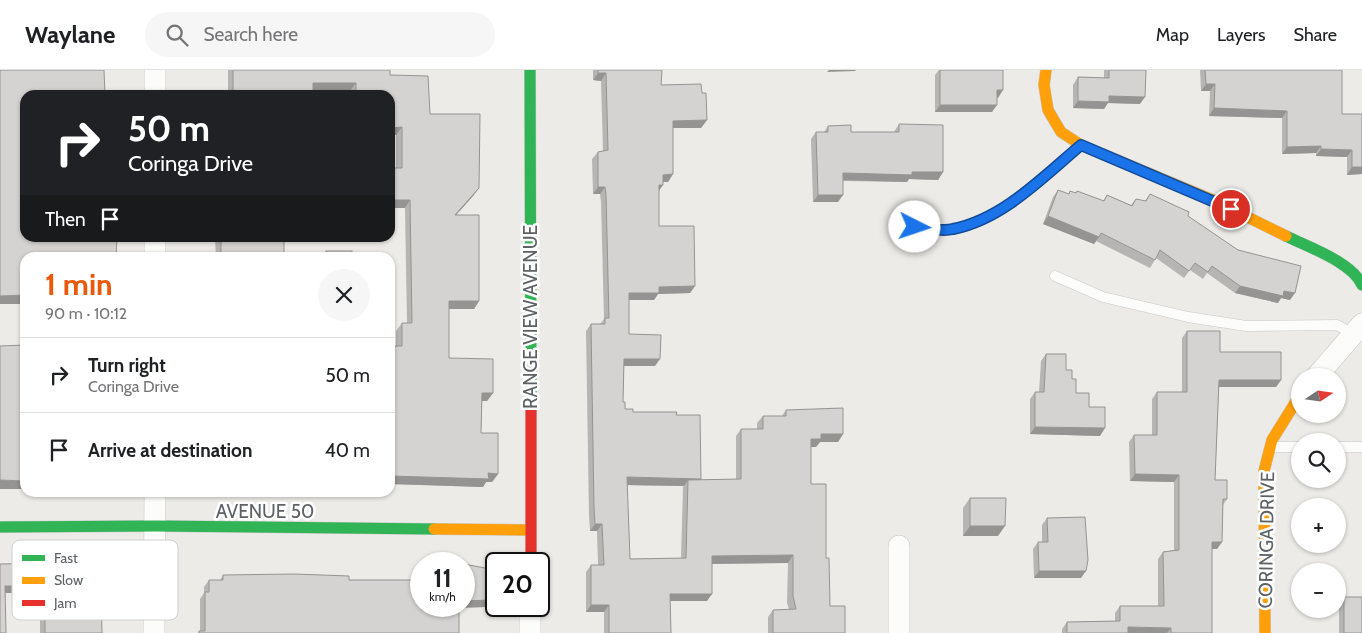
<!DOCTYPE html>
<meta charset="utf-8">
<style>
body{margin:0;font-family:Cabin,sans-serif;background:#f6f6f6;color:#202124;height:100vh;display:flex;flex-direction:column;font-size:19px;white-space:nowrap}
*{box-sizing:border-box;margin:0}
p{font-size:16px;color:#757577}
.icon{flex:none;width:28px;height:28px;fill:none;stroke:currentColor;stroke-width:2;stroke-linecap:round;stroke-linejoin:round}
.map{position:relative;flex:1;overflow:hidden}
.panel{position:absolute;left:20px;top:182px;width:375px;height:245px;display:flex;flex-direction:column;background:#fff;border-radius:15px;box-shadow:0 1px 4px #0004}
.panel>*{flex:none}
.banner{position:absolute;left:20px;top:20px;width:375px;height:152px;border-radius:15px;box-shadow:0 1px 4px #0004;background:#202124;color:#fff;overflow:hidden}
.needle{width:32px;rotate:77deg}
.tools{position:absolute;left:1291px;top:298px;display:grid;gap:10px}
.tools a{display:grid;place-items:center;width:55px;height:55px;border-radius:50%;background:#fff;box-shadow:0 1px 4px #0004;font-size:25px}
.speed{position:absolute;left:410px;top:482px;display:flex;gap:10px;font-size:25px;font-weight:700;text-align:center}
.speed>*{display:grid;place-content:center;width:65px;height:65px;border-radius:50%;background:#fff;box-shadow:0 1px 4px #0004;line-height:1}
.speed small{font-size:12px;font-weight:400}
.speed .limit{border:2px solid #111;border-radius:8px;background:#fff;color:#111}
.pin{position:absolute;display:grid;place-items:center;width:42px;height:42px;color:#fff;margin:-21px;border:2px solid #fff;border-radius:50%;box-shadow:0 1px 5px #0007}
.me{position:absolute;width:55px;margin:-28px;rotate:94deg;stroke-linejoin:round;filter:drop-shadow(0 0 4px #0008)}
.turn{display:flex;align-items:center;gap:18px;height:105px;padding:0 25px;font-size:22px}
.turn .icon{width:65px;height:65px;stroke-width:2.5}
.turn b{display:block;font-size:35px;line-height:42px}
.then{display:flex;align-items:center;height:48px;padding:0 25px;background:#0003;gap:10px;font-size:19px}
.round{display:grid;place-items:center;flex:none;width:52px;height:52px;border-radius:26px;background:#f6f6f6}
.head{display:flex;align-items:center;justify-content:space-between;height:85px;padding:0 25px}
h1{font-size:30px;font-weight:700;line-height:38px;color:#ea580c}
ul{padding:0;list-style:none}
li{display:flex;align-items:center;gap:15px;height:75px;padding:0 25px;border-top:1px solid #e0e0e0}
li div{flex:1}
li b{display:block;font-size:19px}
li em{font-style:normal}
header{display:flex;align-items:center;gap:30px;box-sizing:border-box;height:70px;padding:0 25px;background:#fff;border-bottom:1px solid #e0e0e0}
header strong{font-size:24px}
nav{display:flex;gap:28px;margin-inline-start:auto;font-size:18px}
.search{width:350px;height:45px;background:#f6f6f6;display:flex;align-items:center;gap:12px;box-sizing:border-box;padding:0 18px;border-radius:28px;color:#757577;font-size:19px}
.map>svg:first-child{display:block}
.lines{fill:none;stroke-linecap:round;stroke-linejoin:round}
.lane-casing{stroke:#c9c9c8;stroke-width:11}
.street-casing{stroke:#c9c9c8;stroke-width:22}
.fast-casing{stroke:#c8c9c8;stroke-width:12}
.slow-casing{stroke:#c8c9c8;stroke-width:12}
.jam-casing{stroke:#c8c9c8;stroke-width:12}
.lane{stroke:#fcfcfb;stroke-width:10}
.street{stroke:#fcfcfb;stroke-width:21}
.fast{stroke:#30b455;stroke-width:11}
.slow{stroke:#ff9f0a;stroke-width:11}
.jam{stroke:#e5322d;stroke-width:11}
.wall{fill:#b7b5b4;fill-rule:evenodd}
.shaded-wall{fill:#959492}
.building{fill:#d5d3d1;stroke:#959492}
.route-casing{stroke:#114b97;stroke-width:12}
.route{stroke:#1a73e8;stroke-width:9}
.labels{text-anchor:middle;stroke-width:5;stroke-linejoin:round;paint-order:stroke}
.street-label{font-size:19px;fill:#5d6266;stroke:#fff}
.key{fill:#fff;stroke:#ced0d1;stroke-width:1}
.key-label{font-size:14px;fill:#5d6266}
</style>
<header>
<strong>Waylane</strong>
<div class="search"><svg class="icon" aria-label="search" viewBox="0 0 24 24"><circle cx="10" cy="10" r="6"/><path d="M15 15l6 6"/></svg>Search here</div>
<nav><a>Map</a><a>Layers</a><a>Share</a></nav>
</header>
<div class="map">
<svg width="1362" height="563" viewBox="0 0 1362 563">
<rect width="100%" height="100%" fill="#edebe7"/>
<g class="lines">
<defs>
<g id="lane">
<path d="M915 157C927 158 942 162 953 159 1003 150 1043 107 1080 76"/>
<path d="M1055 206 1103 227 1188 247 1246 256 1337 255 1353 264"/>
<path d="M1272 377H1300"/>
<path d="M1338 377H1362"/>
</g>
<g id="street">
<path d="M155 25V0"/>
<path d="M155 188V168"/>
<path d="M1317 306 1362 254"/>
<path d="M899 476V563"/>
<path d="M154 563 155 422"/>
<path d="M530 563V536"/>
</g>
<g id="fast">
<path d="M530 0 531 328"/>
<path d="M1286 166C1308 177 1352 192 1362 215"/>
<path d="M0 457 155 456 434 459"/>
</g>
<g id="slow">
<path d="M1046 0 1044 15 1048 40 1061 62 1081 75 1213 130 1286 166"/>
<path d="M434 459 530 460"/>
<path d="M1265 563 1264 401 1272 370 1300 325"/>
</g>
<path id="jam" d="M531 328V494"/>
</defs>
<use href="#lane" class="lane-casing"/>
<use href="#street" class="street-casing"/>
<use href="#fast" class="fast-casing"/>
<use href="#slow" class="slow-casing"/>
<use href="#jam" class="jam-casing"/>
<use href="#lane" class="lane"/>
<use href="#street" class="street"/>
<use href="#fast" class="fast"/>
<use href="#slow" class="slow"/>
<use href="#jam" class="jam"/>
</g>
<g class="wall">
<path d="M228 0H390V5L430 44 479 118 473 126 456 145 479 231 474 239H449V288L493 323 487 331H482L481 363 498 404 492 412H486L483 417 390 414V276H396V261L402 253H407L405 138H390V98H396V65H390V25H350V21H313V25H228Z"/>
<path d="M593 0H662L661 15 702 23 707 50 701 58H673V104L668 112H663L659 121V156L695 216 690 223 658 224 654 230H629V264L655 296H624L623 332 625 339 633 342 676 345 701 409 700 410 736 409V366L741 359H757V353L763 346H782L786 340 843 364 838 372H820L816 377H811V414L826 488 830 536 845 563H768V547L773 540 789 539 787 533 788 493 712 494 707 531H670L671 563H604V542H586V502L591 495H598L597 461H590L589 446 586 261 591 254H600L604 249 601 132 600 124H593L592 89 598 82 603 81 601 11 593 10ZM627 415 684 416 683 417 681 488 630 489Z"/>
<path d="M939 0H1003L998 28H997L992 42H935V5Z"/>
<path d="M1104 0H1146L1140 34 1108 33 1104 39 1073 38V15L1078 7 1104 8Z"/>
<path d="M1200 0H1342V44H1362V104L1347 105V87L1316 86V83L1282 84V48L1209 46 1210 21H1201Z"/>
<path d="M899 54 943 102 938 110 909 109 907 112 843 111 838 132H813L811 69 816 62H824L828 56 851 62H894Z"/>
<path d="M1058 120 1068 124 1070 121 1075 123 1077 121 1103 131 1107 125 1131 135 1136 129 1145 131 1150 124 1188 146 1290 230 1281 228 1278 233 1235 223 1207 203 1203 209 1190 200 1184 208 1156 188 1150 198 1096 171 1094 174 1043 154 1053 127Z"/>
<path d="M215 168H284V185L290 188H216Z"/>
<path d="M326 181 352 188H322Z"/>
<path d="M1187 261 1220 282 1281 310 1276 317H1219L1215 410 1227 429 1223 435 1222 472 1217 479H1212V563H1062V559L1067 552 1115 551V543L1120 536H1158V489L1163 482 1174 480V412L1130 411 1129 372 1134 365H1152V329L1157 322H1182V268Z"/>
<path d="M1046 284 1066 300 1072 309 1076 323 1089 337 1100 366 1030 364V329L1035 322H1039L1041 291Z"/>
<path d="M970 428 998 466H963V438Z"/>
<path d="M1047 448 1081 508H1034L1033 479 1038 472H1042V455Z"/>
<path d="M0 494 110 516 105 523H101L102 563H40V523H5Z"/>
<path d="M223 505 349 510H410L413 505 490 530 485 537 459 538V563H198L200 561V529L204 523V517L209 510H220Z"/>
<path d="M1344 527 1362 563H1339V534Z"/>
</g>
<g class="shaded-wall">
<path d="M829 0H856L855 1 827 2Z"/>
<path d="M598 3H606L601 11 593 10Z"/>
<path d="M313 13H356L350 21H307Z"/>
<path d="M1206 14H1215L1210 21H1201Z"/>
<path d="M997 20H1003L998 28 992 27Z"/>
<path d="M1109 26 1145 27 1140 34 1108 33 1104 39 1073 38 1078 31Z"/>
<path d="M940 35H997L992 42H935Z"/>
<path d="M1214 38 1287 41 1282 48 1209 46Z"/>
<path d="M707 50 701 58H668L673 51Z"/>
<path d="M402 57 396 65H390V58Z"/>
<path d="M1321 76 1316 83 1282 84 1287 77Z"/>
<path d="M1321 79 1352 80 1347 87 1316 86Z"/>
<path d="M1352 97H1362V104L1347 105Z"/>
<path d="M912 102H943L938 110 909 109 907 112 838 110 843 103Z"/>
<path d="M673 104 668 112H658L663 105Z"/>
<path d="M659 115H663L658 122Z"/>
<path d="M598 117H605L600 124H593Z"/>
<path d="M479 118 473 126 449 153 455 145Z"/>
<path d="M818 125H843L838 132H813Z"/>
<path d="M390 130H410L405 138H390Z"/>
<path d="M1048 146 1099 167 1094 174 1043 154Z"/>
<path d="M695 216 690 223 658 224 654 230H624L629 223 659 217Z"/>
<path d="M1240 216 1284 221 1295 223 1290 230 1281 228 1278 233 1235 223Z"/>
<path d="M25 225V234H0V226Z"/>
<path d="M449 231H479L474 239H444Z"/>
<path d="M624 289H660L655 296H619Z"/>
<path d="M1219 310H1281L1276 317H1214Z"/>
<path d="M482 323H493L487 331H476Z"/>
<path d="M1035 357 1105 358 1100 366 1030 364Z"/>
<path d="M821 364H843L838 372H820L816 377H806L811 369Z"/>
<path d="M488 403 498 404 492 412H486L483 417 390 414V406Z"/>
<path d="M1135 404 1179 405 1174 412 1130 411Z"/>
<path d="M627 407 701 409 695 416 688 410 684 416 621 415Z"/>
<path d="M0 410 25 411V419H0Z"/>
<path d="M53 422H77L76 424 52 423Z"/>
<path d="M595 454H602L597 461H590Z"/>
<path d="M970 456H1005L998 466H963Z"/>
<path d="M1212 472H1222L1217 479H1207Z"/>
<path d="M793 485 788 493 707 494 712 486Z"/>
<path d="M1039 501H1086L1081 508H1034Z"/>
<path d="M5 516H45L40 523H0Z"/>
<path d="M101 516H110L105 523H96Z"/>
<path d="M670 524H712L707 531H665Z"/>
<path d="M490 530 485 537 454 538 455 536H464V531Z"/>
<path d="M591 535H609L604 542H586Z"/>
<path d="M1128 557 1171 558 1167 563H1124Z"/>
</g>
<g class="building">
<path d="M0 0H104L105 25H25V168H117L116 188H25V225L0 226Z"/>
<path d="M233 0H390V5L428 6 430 44H480L479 118 455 145H479V231H449V288L493 289V323H482L481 363H498V404L488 403 489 409 390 406V276H402V253H412L410 130H390V98H402V57L390 58V25H356V13H313V25H233Z"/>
<path d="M598 0H662L661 15 701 14 702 23H706L707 50 673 51V104L663 105V115H659V156H694L695 216 659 217V223H629V264L661 265 660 289H624L623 332H625V339H633V342H677L676 345H700L701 409 627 407 630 489 686 488 688 410 741 409V359H763V346H786V340L843 338V364H821V369H811V414H826V488H829L830 536H845V563H773V540L796 539 793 526V485L712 486V524H670L671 563H609V535H591V495H604L602 454H595L594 439 591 254H605V248H609L606 125 605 117H598V82L608 80 606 3H598Z"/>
<path d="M940 0H1003V20H997V35H940Z"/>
<path d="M1109 0H1146L1145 27 1109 26V32L1078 31V7L1109 8Z"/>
<path d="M1205 0H1342V44H1362V97H1352V80L1321 79V76L1287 77V41L1214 38 1215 14H1206Z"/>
<path d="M899 54 943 55V102H912V105L843 103V125H818L816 62H828V56L851 55V62H899Z"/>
<path d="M1058 120 1069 124 1070 121 1076 123 1077 121 1104 131 1107 125 1132 136 1136 129 1146 131 1150 124 1189 142 1188 146 1238 180 1301 196 1295 223 1284 221 1283 226 1240 216 1212 196 1208 202 1195 193 1189 201 1160 180 1155 190 1101 163 1099 167 1048 146Z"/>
<path d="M221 168H284V185L290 188H221Z"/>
<rect x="326" y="181" width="26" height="7"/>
<path d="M1187 261H1220V282H1281V310H1219L1215 410H1227V429H1223L1222 472H1212V563H1171V558L1128 557V563H1067V552L1120 551V536H1164L1163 482 1179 480V405L1135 404 1134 365H1157V322H1187Z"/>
<path d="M25 275V411L0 410V276Z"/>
<path d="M1046 284H1066V300H1072V309H1076V323H1089V337H1105V358L1035 357V322H1044Z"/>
<path d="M970 428H1006L1005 456H970Z"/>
<path d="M1085 447 1088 490 1086 501H1039L1038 472H1048L1047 448Z"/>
<path d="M110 492V516H101L102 563H45V516H5L6 563H0V494Z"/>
<path d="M464 494 490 499V530L464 531Z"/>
<path d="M294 504 349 506V510H411L413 505H421V536H459V563H199V561H205V522H209V510H223V505Z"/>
<rect x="1344" y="527" width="18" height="36"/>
</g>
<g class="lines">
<defs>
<path id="route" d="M915 157C927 158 942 162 953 159 1003 149 1043 107 1081 75L1231 139"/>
</defs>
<use href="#route" class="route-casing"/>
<use href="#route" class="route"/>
</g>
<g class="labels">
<g class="street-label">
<text transform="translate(530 247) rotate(-90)" y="7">RANGE VIEW AVENUE</text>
<text x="265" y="448">AVENUE 50</text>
<text transform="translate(1266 470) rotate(-89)" y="7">CORINGA DRIVE</text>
</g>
</g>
<rect x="12" y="470" width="166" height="80" rx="8" class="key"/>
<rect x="22" y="485" width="23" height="6" fill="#30b455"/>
<rect x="22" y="507" width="23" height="7" fill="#ff9f0a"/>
<rect x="22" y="530" width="23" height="6" fill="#e5322d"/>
<g class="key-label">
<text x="54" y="493">Fast</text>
<text x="54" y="515">Slow</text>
<text x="54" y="538">Jam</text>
</g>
</svg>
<div class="tools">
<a><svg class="needle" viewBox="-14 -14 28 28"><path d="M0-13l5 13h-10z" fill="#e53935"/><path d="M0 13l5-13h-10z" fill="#757577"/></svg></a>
<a><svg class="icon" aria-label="search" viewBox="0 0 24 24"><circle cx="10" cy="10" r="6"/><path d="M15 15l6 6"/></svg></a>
<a>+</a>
<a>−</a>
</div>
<div class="speed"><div>11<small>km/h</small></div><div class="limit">20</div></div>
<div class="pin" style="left:1231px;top:139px;background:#d93025"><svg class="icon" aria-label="arrive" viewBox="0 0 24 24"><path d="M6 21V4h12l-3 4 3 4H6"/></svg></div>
<svg class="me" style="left:915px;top:157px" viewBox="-20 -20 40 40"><circle r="19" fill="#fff"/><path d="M0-13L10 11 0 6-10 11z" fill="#1a73e8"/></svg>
<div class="banner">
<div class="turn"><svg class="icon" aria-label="right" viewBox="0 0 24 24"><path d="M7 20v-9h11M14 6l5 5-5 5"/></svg><div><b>50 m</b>Coringa Drive</div></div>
<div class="then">Then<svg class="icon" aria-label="arrive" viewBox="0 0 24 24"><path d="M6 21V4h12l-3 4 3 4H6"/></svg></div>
</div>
<section class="panel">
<div class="head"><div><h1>1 min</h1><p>90 m · 10:12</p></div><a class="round"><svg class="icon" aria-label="close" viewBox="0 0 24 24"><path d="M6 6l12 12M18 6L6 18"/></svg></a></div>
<ul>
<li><svg class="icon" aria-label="right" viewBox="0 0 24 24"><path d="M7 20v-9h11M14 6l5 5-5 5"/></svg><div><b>Turn right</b><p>Coringa Drive</p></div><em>50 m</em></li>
<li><svg class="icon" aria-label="arrive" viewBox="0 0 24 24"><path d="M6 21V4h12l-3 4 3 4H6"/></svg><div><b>Arrive at destination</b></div><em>40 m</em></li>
</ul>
</section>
</div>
